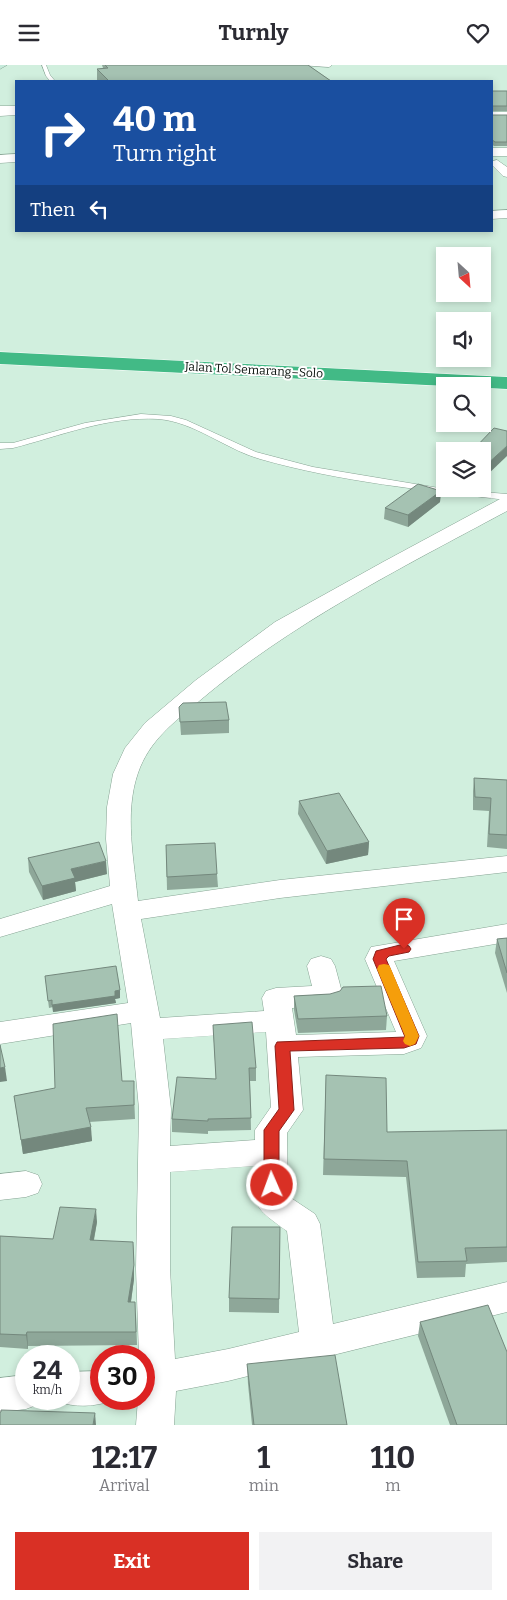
<!DOCTYPE html>
<meta charset="utf-8">
<style>
body{margin:0;font-family:Bitter,serif;background:#f2f2f3;color:#2b2b33;height:100vh;display:flex;flex-direction:column;font-size:19px;white-space:nowrap}
*{box-sizing:border-box;margin:0}
p{font-size:16px;color:#7c7c81}
.icon{flex:none;width:28px;height:28px;fill:none;stroke:currentColor;stroke-width:2;stroke-linecap:round;stroke-linejoin:round}
.map{position:relative;height:1360px;overflow:hidden}
.side{display:flex;flex-direction:column;background:#fff;flex:1}
.side>*{flex:none}
.guide{position:absolute;left:15px;top:15px;width:478px;height:152px;border-radius:0px;box-shadow:0 2px 8px #0003;background:#1a4fa0;color:#fff;overflow:hidden}
.needle{width:32px;rotate:154deg}
.controls{position:absolute;left:436px;top:182px;display:grid;gap:10px}
.controls a{display:grid;place-items:center;width:55px;height:55px;border-radius:0px;background:#fff;box-shadow:0 2px 8px #0003;font-size:25px}
.speed{position:absolute;left:15px;top:1280px;display:flex;gap:10px;font-size:25px;font-weight:700;text-align:center}
.speed>*{display:grid;place-content:center;width:65px;height:65px;border-radius:50%;background:#fff;box-shadow:0 2px 8px #0003;line-height:1}
.speed small{font-size:12px;font-weight:400}
.speed .limit{border:8px solid #d22;background:#fff;color:#111}
.pin{position:absolute;display:grid;place-items:center;width:42px;height:42px;color:#fff;margin:-51px -21px;border-radius:50% 50% 50% 0;rotate:-45deg;box-shadow:0 0 5px #0007}
.pin .icon{rotate:45deg}
.me{position:absolute;width:55px;margin:-28px;rotate:358deg;stroke-linejoin:round;filter:drop-shadow(0 0 4px #0008)}
.turn{display:flex;align-items:center;gap:18px;height:105px;padding:0 15px;font-size:22px}
.turn .icon{width:65px;height:65px;stroke-width:2.5}
.turn b{display:block;font-size:35px;line-height:42px}
.then{display:flex;align-items:center;height:48px;padding:0 15px;background:#0003;gap:10px;font-size:19px}
.eta{display:flex;justify-content:space-evenly;align-items:center;height:85px;text-align:center}
.eta b{font-size:30px;font-weight:700;line-height:35px}
.cta{display:flex;gap:10px;margin-top:auto;padding:10px 15px}
.cta a{flex:1;height:58px;border-radius:0px;background:#d93025;color:#fff;font-size:20px;font-weight:700;line-height:58px;text-align:center}
.cta a+a{background:#f2f2f3;color:#2b2b33}
header{display:flex;justify-content:space-between;align-items:center;height:65px;padding:0 15px;background:#fff;font-size:22px;font-weight:700}
.map>svg:first-child{display:block}
.lines{fill:none;stroke-linecap:round;stroke-linejoin:round}
.service-casing{stroke:#86a393;stroke-width:1}
.minor-casing{stroke:#86a393;stroke-width:1}
.secondary-casing{stroke:#86a393;stroke-width:1}
.motorway-casing{stroke:#fff;stroke-width:1}
.service{fill:#fff;fill-rule:evenodd}
.minor{fill:#fff;fill-rule:evenodd}
.secondary{fill:#c6eadb;fill-rule:evenodd}
.motorway{fill:#42ba86;fill-rule:evenodd}
.wall{fill:#8ea799}
.shaded-wall{fill:#74887d}
.building{fill:#a5c2b2;stroke:#74887d}
.route{fill:#d93025;stroke:#8d1f18}
.slow{fill:#f59e0b}
.labels{text-anchor:middle;stroke-width:4;stroke-linejoin:round;paint-order:stroke}
.far-street-label{font-size:12px;fill:#050e09;stroke:#fff}
</style>
<header><svg class="icon" aria-label="menu" viewBox="0 0 24 24"><path d="M4 6h16M4 12h16M4 18h16"/></svg>Turnly<svg class="icon" aria-label="heart" viewBox="0 0 24 24"><path d="M12 20l-8-8c-3-5 5-10 8-4 3-6 11-1 8 4z"/></svg></header>
<div class="map">
<svg width="507" height="1360" viewBox="0 0 507 1360">
<rect width="100%" height="100%" fill="#d1efde"/>
<g class="lines">
<defs>
<g id="service">
<path d="M42 0H46L50 10 55 16H50L46 11Z"/>
<path d="M299 0H331V1L329 2Z"/>
<rect x="0" y="41" width="16" height="4"/>
<path d="M141 349 171 351 186 355 256 387 313 402 445 424 507 429V435C424 425 341 417 260 394 225 384 195 357 158 354 108 351 60 371 13 383L0 384V378H13L85 358Z"/>
</g>
<g id="minor">
<path d="M16 44V50L0 51V45Z"/>
<rect x="491" y="47" width="16" height="6"/>
<rect x="491" y="83" width="16" height="8"/>
<path d="M16 89V97L0 98V90Z"/>
<path d="M497 95 507 102V112L503 111 491 99 493 96Z"/>
<path d="M507 145V153L491 154V146Z"/>
<path d="M507 432V446C401 503 291 558 198 637 173 658 149 676 138 708 124 748 134 795 138 836L280 815 507 791V807L280 833 141 854 160 953 264 946 262 933 266 926 276 923 312 921 307 901 311 894 321 891 331 894 335 901 343 931 339 938 329 941 292 943 296 970 396 967 365 894 371 882 507 859V877L394 896 427 971 421 983 404 989 298 992 303 1045 287 1068 288 1131 315 1149 320 1159 333 1259 507 1217V1247L228 1316 176 1326 174 1360H136L138 1334H144V1291H139L136 1204 139 1044 131 958 0 979V957L128 938 112 839 0 872V854L110 821 106 774 107 742 113 709 125 683 145 658 196 615 275 557 383 497 500 434ZM266 967 271 1042 255 1065V1075L170 1081 171 1044 163 974ZM255 1101C256 1144 251 1140 287 1166L299 1267 228 1284 175 1294 170 1204V1107Z"/>
<path d="M26 1106 38 1110 42 1119 38 1128 26 1132 0 1135V1109Z"/>
<path d="M101 1306V1334L114 1335C95 1342 75 1343 56 1336L55 1334H69V1307Z"/>
<path d="M26 1310V1334H41L39 1339 26 1344 0 1347V1313Z"/>
</g>
<path id="secondary" d="M0 0H7L0 4Z"/>
<path id="motorway" d="M0 287 507 312V324L0 299Z"/>
</defs>
<use href="#service" class="service-casing"/>
<use href="#minor" class="minor-casing"/>
<use href="#secondary" class="secondary-casing"/>
<use href="#motorway" class="motorway-casing"/>
<use href="#service" class="service"/>
<use href="#minor" class="minor"/>
<use href="#secondary" class="secondary"/>
<use href="#motorway" class="motorway"/>
</g>
<g class="wall">
<path d="M102 0H308L331 16H99L97 15V4L103 3Z"/>
<rect x="491" y="26" width="16" height="20"/>
<path d="M491 50H507V81H494L491 79Z"/>
<path d="M494 363 484 413 482 412V386Z"/>
<path d="M441 426 440 437 408 462 384 454 385 443Z"/>
<path d="M179 642 229 655V668L181 670Z"/>
<path d="M474 713 507 715V784L487 782 489 746 473 745V726Z"/>
<path d="M299 736 369 777 368 790 326 799 298 749Z"/>
<path d="M166 780 217 809 218 822 167 825Z"/>
<path d="M28 793 107 809 75 817 76 826 43 835 29 807Z"/>
<path d="M507 873V928L495 888 497 874Z"/>
<path d="M45 911 120 925V933L115 934 116 938 53 947V942L49 943Z"/>
<path d="M330 929 387 951 386 965 298 968 294 945V931Z"/>
<path d="M213 960 256 1003V1016H250L251 1065 208 1066V1069L172 1067V1054L216 1014Z"/>
<path d="M326 1010 387 1067 507 1065V1197L466 1199 465 1212 417 1213 406 1112 323 1110Z"/>
<path d="M122 1016 134 1029 135 1054 89 1057 92 1076 23 1089 14 1031Z"/>
<path d="M97 1157 94 1175 134 1191V1214L131 1237 136 1250 137 1280 28 1281V1284L0 1282V1171L53 1174Z"/>
<path d="M280 1162 279 1248 229 1247V1233Z"/>
<path d="M420 1257 507 1360H450L418 1271Z"/>
<path d="M247 1299 347 1360H252L248 1319Z"/>
</g>
<g class="shaded-wall">
<path d="M507 381V391L484 413 485 401Z"/>
<path d="M441 426 440 437 408 462V450Z"/>
<path d="M369 777 368 790 326 799 327 786Z"/>
<path d="M106 796 107 809 75 817 76 826 43 835 42 821 71 804Z"/>
<path d="M120 925V933L115 934 116 938 53 947 52 940Z"/>
<path d="M5 1002 7 1016 0 1017V1003Z"/>
<path d="M91 1062 92 1076 23 1089 21 1075Z"/>
<path d="M96 1144 97 1157 91 1189 90 1175Z"/>
<path d="M133 1177 134 1214 129 1250 128 1237Z"/>
<path d="M27 1267 28 1281V1284L26 1270Z"/>
<path d="M95 1348 96 1360H93Z"/>
</g>
<g class="building">
<path d="M105 0H308L331 16H109L97 4 108 3Z"/>
<rect x="491" y="26" width="16" height="15"/>
<path d="M491 50H507V77H495L491 74Z"/>
<path d="M494 363 507 366V381L485 401H482V386H472Z"/>
<path d="M418 419 441 426 408 450 385 443Z"/>
<path d="M226 637 229 655 180 657 179 642 183 638Z"/>
<path d="M474 713 507 715V770L489 769 491 733 475 732Z"/>
<path d="M339 728 369 777 327 786 299 736Z"/>
<path d="M99 777 106 796 71 804 75 813 42 821 28 793Z"/>
<path d="M215 778 217 809 167 812 166 780Z"/>
<path d="M507 873V908L497 874Z"/>
<path d="M116 901 120 925 115 926V931L52 940V935L48 936 45 911Z"/>
<path d="M381 921 387 951 298 954 294 931 330 929 340 926 343 922Z"/>
<path d="M117 949 122 1016H134V1040L86 1043 91 1062 21 1075 14 1031 55 1023 53 959Z"/>
<path d="M252 957 256 1003H249L251 1053 208 1054V1056L172 1054 177 1012 216 1014 213 960Z"/>
<path d="M0 980 5 1002 0 1003Z"/>
<path d="M326 1010 386 1013 387 1067 507 1065V1182L465 1183 467 1196 418 1197 407 1096 324 1094Z"/>
<path d="M60 1142 96 1144 90 1175 133 1177 134 1200 128 1237H135L136 1267H27L26 1270 0 1269V1171L53 1174Z"/>
<path d="M232 1162H280L279 1234 229 1233Z"/>
<path d="M488 1240 507 1287V1360H457L420 1257Z"/>
<path d="M335 1290 347 1360H254L247 1299Z"/>
<path d="M1 1345 95 1348 93 1360H0V1347H1Z"/>
</g>
<path class="route" d="M404 879 409 881 411 884 409 887 389 891 386 894 419 971 416 979 404 983 290 986 294 1045 279 1066V1120L277 1125 272 1126 266 1125 264 1120V1065L279 1044 275 981 277 977 405 972 373 894 376 886Z"/>
<path class="slow" d="M384 899 389 900 391 904 419 971 415 979 410 981 405 979 403 976 405 971 377 904 379 900Z"/>
<g class="labels">
<g class="far-street-label">
<text transform="translate(254 305) rotate(3)" y="4">Jalan Tol Semarang–Solo</text>
</g>
</g>
</svg>
<div class="controls">
<a><svg class="needle" viewBox="-14 -14 28 28"><path d="M0-13l5 13h-10z" fill="#e53935"/><path d="M0 13l5-13h-10z" fill="#7c7c81"/></svg></a>
<a><svg class="icon" aria-label="sound" viewBox="0 0 24 24"><path d="M4 9h4l5-4v14l-5-4H4zM17 9q2 3 0 6"/></svg></a>
<a><svg class="icon" aria-label="search" viewBox="0 0 24 24"><circle cx="10" cy="10" r="6"/><path d="M15 15l6 6"/></svg></a>
<a><svg class="icon" aria-label="layers" viewBox="0 0 24 24"><path d="M12 4l9 5-9 5-9-5zM3 14l9 5 9-5"/></svg></a>
</div>
<div class="speed"><div>24<small>km/h</small></div><div class="limit">30</div></div>
<div class="pin" style="left:404px;top:884px;background:#d93025"><svg class="icon" aria-label="arrive" viewBox="0 0 24 24"><path d="M6 21V4h12l-3 4 3 4H6"/></svg></div>
<svg class="me" style="left:272px;top:1120px" viewBox="-20 -20 40 40"><circle r="17" fill="#d93025" stroke="#fff" stroke-width="3"/><path d="M0-11L8 9 0 5-8 9z" fill="#fff"/></svg>
<div class="guide">
<div class="turn"><svg class="icon" aria-label="right" viewBox="0 0 24 24"><path d="M7 20v-9h11M14 6l5 5-5 5"/></svg><div><b>40 m</b>Turn right</div></div>
<div class="then">Then<svg class="icon" aria-label="left" viewBox="0 0 24 24"><path d="M17 20v-9H6M10 6l-5 5 5 5"/></svg></div>
</div>
</div>
<section class="side">
<div class="eta">
<div><b>12:17</b><p>Arrival</p></div>
<div><b>1</b><p>min</p></div>
<div><b>110</b><p>m</p></div>
</div>
<div class="cta"><a>Exit</a><a>Share</a></div>
</section>
